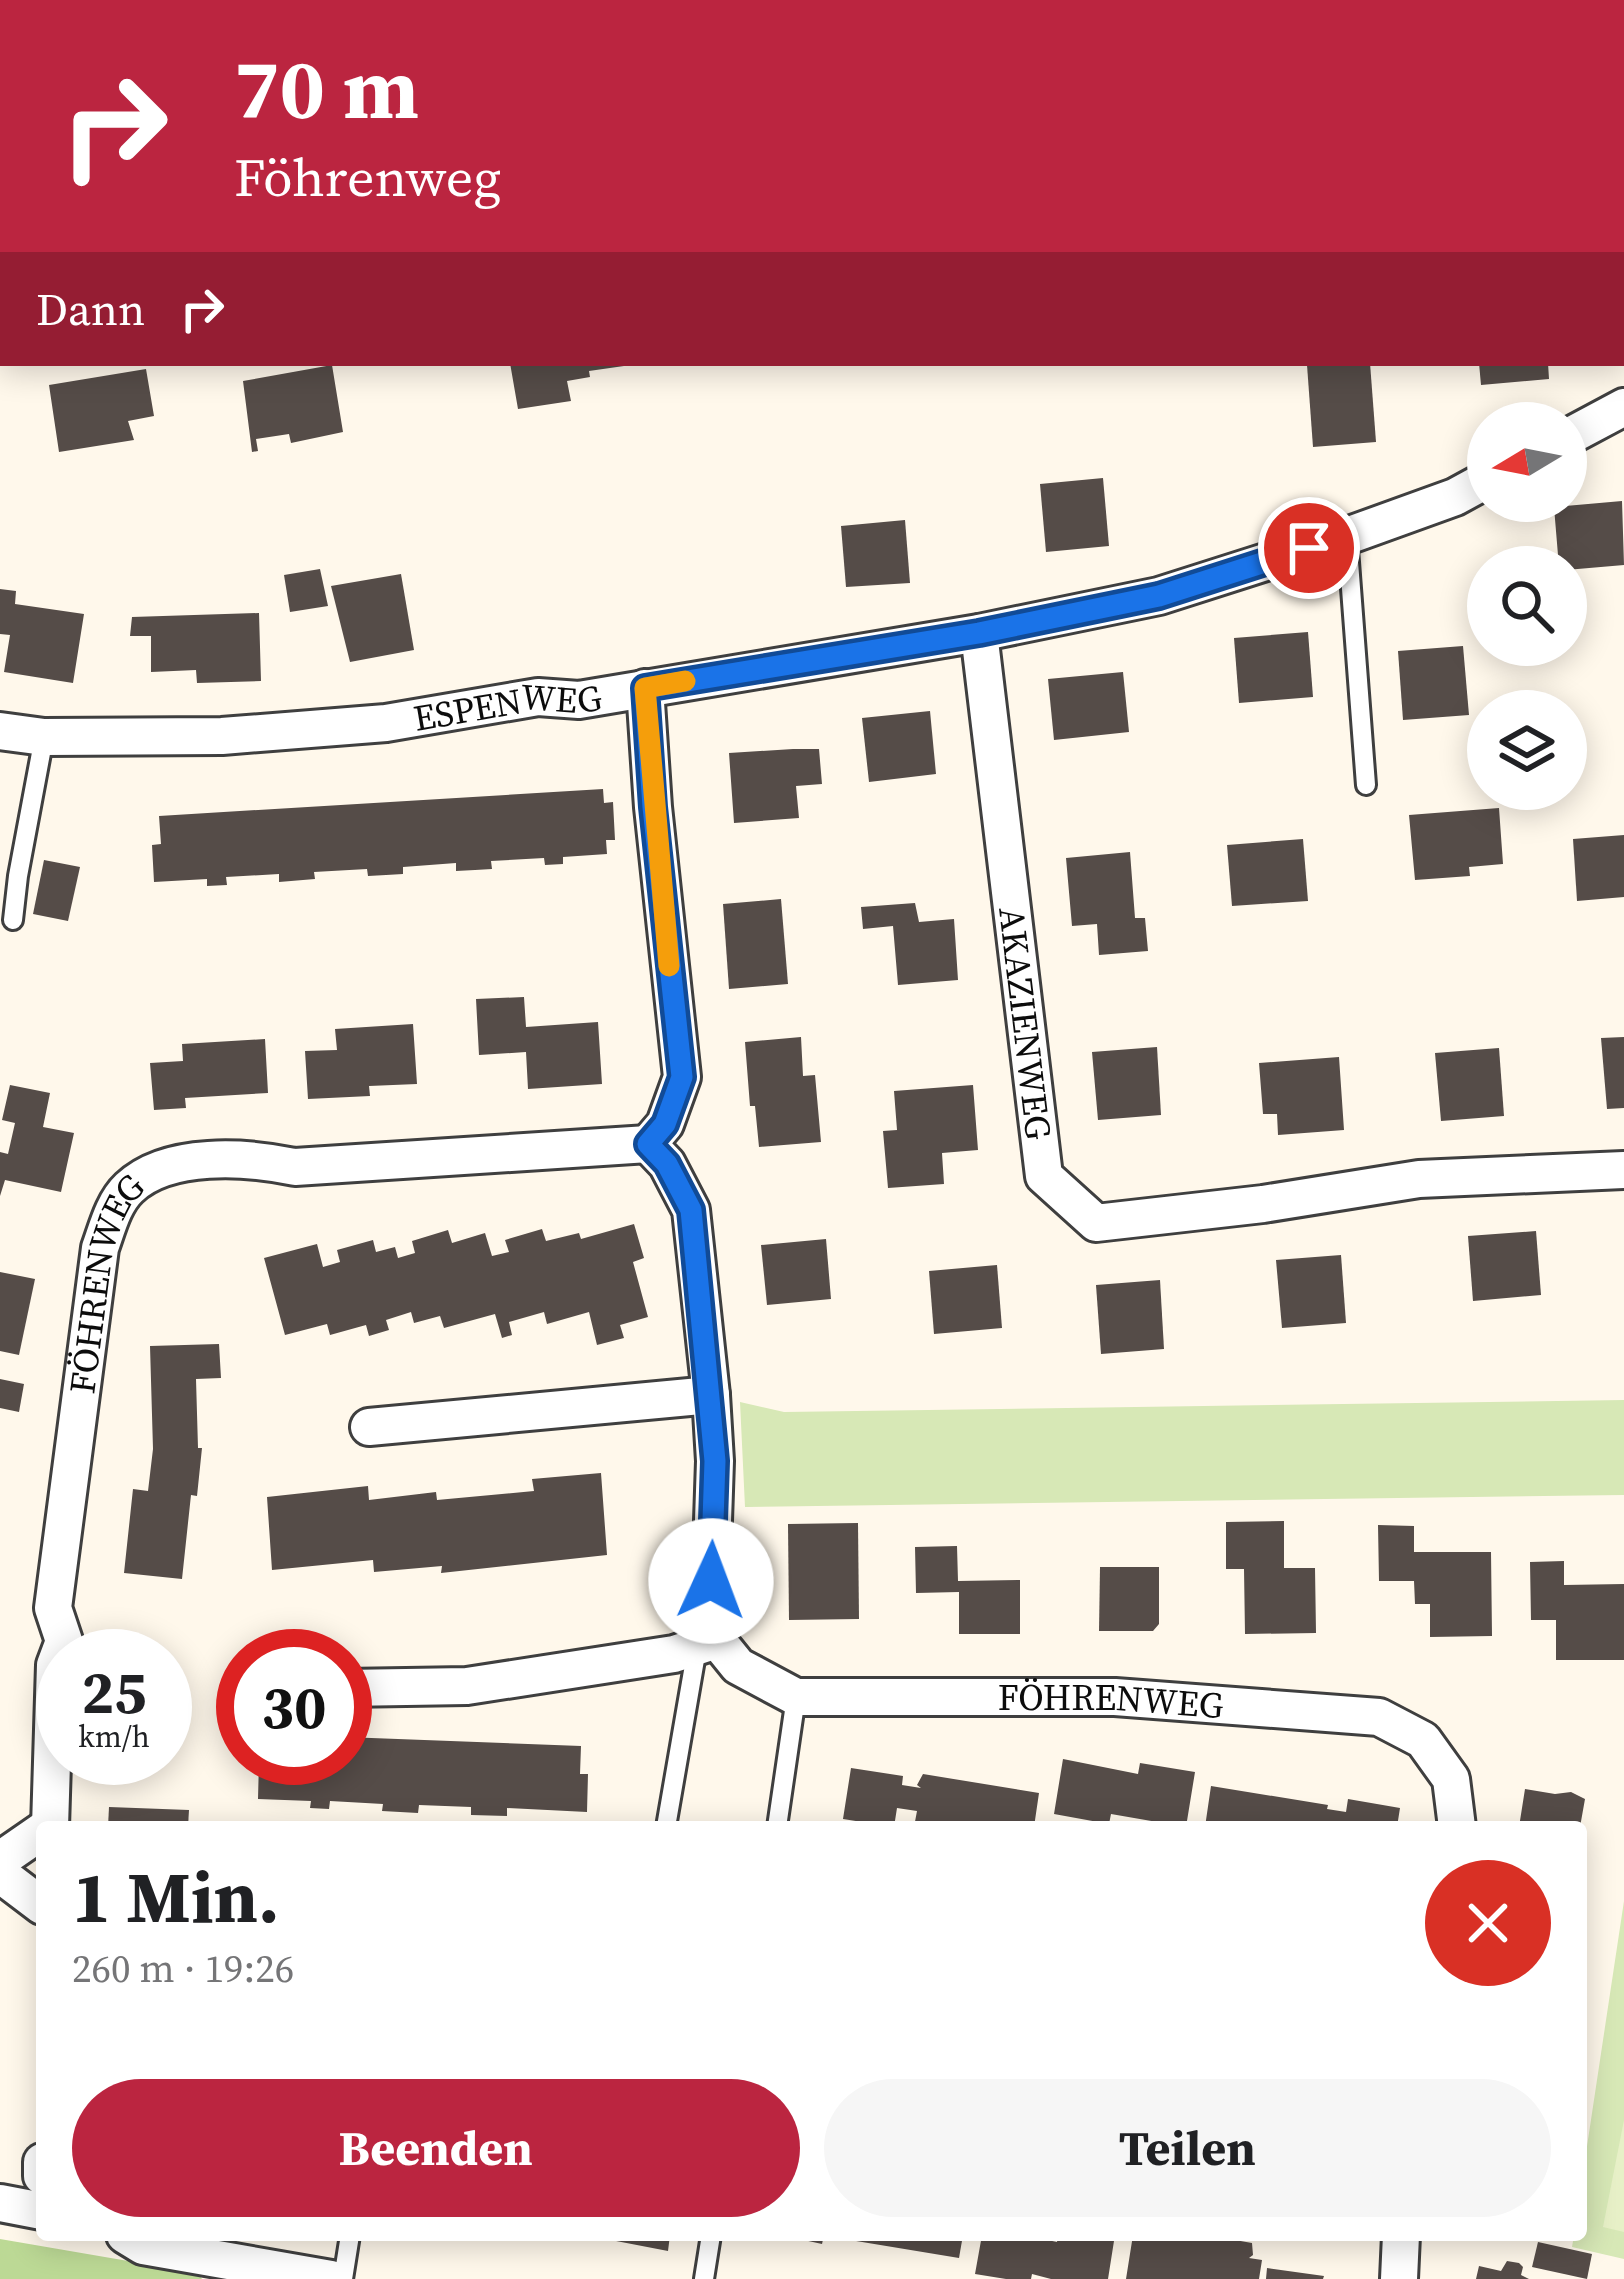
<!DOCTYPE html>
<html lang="de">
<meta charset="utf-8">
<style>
body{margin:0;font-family:"Source Serif 4",serif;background:#f6f6f6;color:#202124;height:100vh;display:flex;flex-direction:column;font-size:45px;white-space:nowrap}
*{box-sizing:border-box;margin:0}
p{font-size:39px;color:#757577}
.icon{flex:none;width:66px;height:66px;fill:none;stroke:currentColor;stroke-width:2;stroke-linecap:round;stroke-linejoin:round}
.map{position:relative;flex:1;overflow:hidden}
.details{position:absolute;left:36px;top:1821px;width:1551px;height:420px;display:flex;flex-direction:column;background:#fff;border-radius:12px;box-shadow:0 6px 30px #0003}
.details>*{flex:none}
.top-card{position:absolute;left:0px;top:0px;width:1626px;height:366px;box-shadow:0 6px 30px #0003;background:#bb2540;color:#fff;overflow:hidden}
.needle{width:78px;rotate:260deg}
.buttons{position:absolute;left:1467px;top:402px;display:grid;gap:24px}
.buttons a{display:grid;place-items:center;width:120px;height:120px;border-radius:50%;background:#fff;box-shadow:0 6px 30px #0003;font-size:60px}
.speed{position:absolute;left:36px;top:1629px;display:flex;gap:24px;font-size:60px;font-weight:700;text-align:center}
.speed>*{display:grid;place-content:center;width:156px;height:156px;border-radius:50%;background:#fff;box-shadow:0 6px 30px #0003;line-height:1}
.speed small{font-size:30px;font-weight:400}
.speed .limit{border:18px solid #d22;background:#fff;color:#111}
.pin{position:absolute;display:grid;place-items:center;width:102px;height:102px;color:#fff;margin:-51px;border:6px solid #fff;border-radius:50%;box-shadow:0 3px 12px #0007}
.me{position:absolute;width:132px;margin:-66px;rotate:2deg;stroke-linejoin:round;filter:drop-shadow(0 0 9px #0008)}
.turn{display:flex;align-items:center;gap:42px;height:252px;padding:0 36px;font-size:54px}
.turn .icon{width:156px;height:156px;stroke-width:2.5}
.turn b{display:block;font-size:84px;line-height:102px}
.then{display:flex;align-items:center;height:114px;padding:0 36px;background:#0003;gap:24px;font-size:45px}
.round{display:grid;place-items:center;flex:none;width:126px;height:126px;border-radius:63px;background:#f6f6f6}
.headline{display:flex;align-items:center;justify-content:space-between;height:204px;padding:0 36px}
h1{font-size:72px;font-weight:700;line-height:90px}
.action{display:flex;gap:24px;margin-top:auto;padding:24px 36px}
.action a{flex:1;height:138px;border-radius:72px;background:#bb2540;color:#fff;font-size:48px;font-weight:700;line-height:138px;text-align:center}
.action a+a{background:#f6f6f6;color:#202124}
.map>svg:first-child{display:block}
.green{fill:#d7e8b6}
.forest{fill:#bcd995}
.pitch{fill:#e7f0c7}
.building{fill:#554c48}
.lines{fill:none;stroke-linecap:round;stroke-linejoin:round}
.lane-casing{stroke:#3f3f3f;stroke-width:24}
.street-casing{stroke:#3f3f3f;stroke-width:42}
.lane{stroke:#fff;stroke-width:18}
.street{stroke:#fff;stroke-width:36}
.route-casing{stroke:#114b97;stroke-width:30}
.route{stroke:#1a73e8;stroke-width:21}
.slow{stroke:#f59e0b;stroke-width:21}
.labels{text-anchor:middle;stroke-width:12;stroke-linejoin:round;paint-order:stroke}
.street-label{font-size:36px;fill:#0c0c0c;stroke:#fff}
</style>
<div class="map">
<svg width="1624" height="2279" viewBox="0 0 1624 2279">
<rect width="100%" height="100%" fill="#fff8eb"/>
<g class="green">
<path d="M1624 1400V1495L745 1507 740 1402 784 1412Z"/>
<path d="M1624 1901V2259L1572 2247 1574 2235H1581V2186Z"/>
</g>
<path class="forest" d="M0 2239 198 2273 202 2279H0Z"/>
<path class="pitch" d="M1624 2120V2232L1603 2227Z"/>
<g class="building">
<path d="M510 363H624V366L589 371 590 377 567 381 571 401 518 409Z"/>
<path d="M1370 363 1376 442 1313 447 1307 365Z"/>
<path d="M1479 363H1548L1549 379 1481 385Z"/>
<path d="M332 365 343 432 291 443 289 434 256 439 258 451 252 452 243 381Z"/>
<path d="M146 369 154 416 128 421 134 440 59 452 49 385Z"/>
<path d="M1103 478 1109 546 1046 552 1040 484Z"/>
<path d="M1622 501 1624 565 1566 570V567H1559L1554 507Z"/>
<path d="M905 520 910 583 846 587 841 526Z"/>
<path d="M320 569 328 606 290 612 284 575Z"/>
<path d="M401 574 414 650 350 662 331 586Z"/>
<path d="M0 589 16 591 15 604 84 614 73 683 4 672 10 635 0 634Z"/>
<path d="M259 613 261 681 197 683 196 670 151 672V636H130L132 617Z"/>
<path d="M1308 632 1313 697 1239 703 1234 638Z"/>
<path d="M1463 646 1469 715 1403 720 1398 651Z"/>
<path d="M1123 672 1129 732 1054 740 1048 679Z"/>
<path d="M930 711 936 774 869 782 862 718Z"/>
<path d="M793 749H819L822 784 796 786 799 818 734 823 729 753Z"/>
<path d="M603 789 604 803 613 802 615 840H606L607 854 563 857V864L545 865 544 858 491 861 492 869 475 870 456 871V863L403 867V874L386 875 368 876 367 869 314 872 315 879 279 882V874L226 877 227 885 207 886V879L154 882 152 845 161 844 159 816Z"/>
<path d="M1499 808 1503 864 1469 867 1470 876 1415 880 1409 815Z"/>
<path d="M1624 835V897L1577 901 1573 839Z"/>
<path d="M1303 839 1308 901 1232 906 1227 845Z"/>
<path d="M1130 852 1135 918H1145L1148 951 1099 955 1097 924 1072 926 1066 858Z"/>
<path d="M44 860 80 867 68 921 33 914Z"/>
<path d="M781 899 788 984 729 989 723 904Z"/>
<path d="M915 903 919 922 954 919 958 980 898 985 893 926 863 929 861 907Z"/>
<path d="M524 997 526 1027 598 1022 602 1084 528 1089 526 1052 479 1055 476 999Z"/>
<path d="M413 1024 417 1084 369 1086 370 1096 308 1099 305 1051 337 1050 335 1029Z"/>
<path d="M801 1037 803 1076 815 1075 821 1142 759 1147 755 1106H750L745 1042Z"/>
<path d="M1624 1037V1108L1607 1109 1601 1038Z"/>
<path d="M265 1039 268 1093 185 1098 186 1108 154 1110 150 1063 183 1061 182 1044Z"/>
<path d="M1157 1047 1161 1115 1098 1120 1092 1052Z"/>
<path d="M1499 1048 1504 1116 1441 1121 1435 1053Z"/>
<path d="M1339 1057 1344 1130 1278 1135 1277 1114H1263L1259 1063Z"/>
<path d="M10 1085 50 1093 43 1127 74 1133 61 1192 5 1180 0 1196V1152L8 1154 15 1123 2 1120Z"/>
<path d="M973 1085 978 1150 942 1153 944 1184 888 1188 883 1131 897 1130 894 1091Z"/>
<path d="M634 1224 644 1258 633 1262 648 1317 620 1325 624 1338 597 1345 589 1312 547 1324 544 1312 509 1322 512 1335 502 1338 495 1314 444 1328 440 1316 414 1323 411 1312 386 1320 389 1330 369 1336 366 1325 330 1335 327 1324 285 1335 264 1258 317 1244 323 1267 340 1262 337 1250 373 1240 376 1252 395 1247 398 1258 415 1253 412 1241 448 1230 452 1243 485 1233 492 1256 509 1252 505 1240 542 1229 546 1241 579 1233 581 1239Z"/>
<path d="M1536 1231 1541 1295 1473 1301 1468 1236Z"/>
<path d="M826 1239 831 1299 767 1305 761 1245Z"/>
<path d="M1341 1255 1346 1323 1282 1328 1276 1260Z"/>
<path d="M997 1265 1002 1328 934 1334 929 1271Z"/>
<path d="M0 1272 35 1279 19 1355 0 1351Z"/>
<path d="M1160 1280 1164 1349 1101 1354 1096 1285Z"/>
<path d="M219 1344 221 1378 196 1379 198 1448H202L197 1496 191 1495 182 1579 124 1573 133 1489 148 1491 153 1449 150 1346Z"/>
<path d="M0 1379 24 1384 19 1412 0 1408Z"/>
<path d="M601 1473 607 1555 441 1573 442 1566 374 1572 373 1560 272 1570 267 1497 368 1486 369 1500 436 1492 437 1500 534 1491 532 1479Z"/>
<path d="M1284 1521V1568H1315L1316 1633 1245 1634 1244 1569H1226V1522Z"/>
<path d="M858 1523 859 1619 789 1620 788 1524Z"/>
<path d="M1378 1525 1414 1526V1552H1491L1492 1636 1430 1637V1604H1415L1414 1581H1379Z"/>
<path d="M957 1546 958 1581 1020 1580V1634H959V1592L916 1593 915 1547Z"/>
<path d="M1564 1561V1585L1624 1584V1660H1556V1620H1531L1530 1562Z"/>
<path d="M1100 1567H1159V1624L1153 1631H1099Z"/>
<path d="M345 1737 581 1746 580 1774H588L587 1812 507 1808V1816L471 1815V1807L419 1805 418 1813 382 1811 383 1804 330 1801 329 1809 310 1808 311 1801 258 1799 259 1761 345 1758Z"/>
<path d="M1063 1759 1138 1774 1140 1763 1195 1772 1186 1827 1111 1814 1109 1824 1054 1814Z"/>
<path d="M851 1768 903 1776 902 1785 921 1788 917 1785 923 1774 1039 1793 1034 1827H914L917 1811 897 1808 894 1827 843 1819Z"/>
<path d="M1211 1786 1328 1805 1327 1809 1346 1812 1348 1799 1400 1808 1397 1827H1205Z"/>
<path d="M1525 1789 1555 1794 1571 1792 1585 1799 1580 1827H1519Z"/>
<path d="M109 1807 189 1810 188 1827H108Z"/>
<path d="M585 2235H670L668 2251Z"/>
<path d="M781 2235H824L822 2244Z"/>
<path d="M844 2235H963L959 2258 844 2239Z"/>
<path d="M982 2235H1038V2238L1057 2242 1058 2235H1080L1114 2241 1108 2279H1051L1032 2274 1031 2279H1006L975 2274Z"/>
<path d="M1133 2235H1206L1252 2243 1253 2255 1249 2258 1262 2260 1259 2279H1126Z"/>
<path d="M1538 2242 1592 2254 1587 2279 1532 2267Z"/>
<path d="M1507 2261 1519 2263 1523 2267 1521 2275 1529 2279H1476L1479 2266 1501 2271Z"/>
<path d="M1267 2268 1324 2276 1323 2279H1266Z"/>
</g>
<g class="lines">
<defs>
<g id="lane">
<path d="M1347 536 1366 785"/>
<path d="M13 920 18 876 44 737"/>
<path d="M666 1827 697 1648"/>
<path d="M777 1827 796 1697"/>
<path d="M343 2279 350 2235"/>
<path d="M704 2279 711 2235"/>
</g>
<g id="street">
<path d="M1039 0 1040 3"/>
<path d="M371 3V0"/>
<path d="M0 271 3 272"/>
<path d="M1566 438 1624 407"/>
<path id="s1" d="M979 633 1044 1176 1096 1223 1263 1204 1419 1179 1624 1170"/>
<path id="s2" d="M645 688 653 807 682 1077 665 1124 648 1144 667 1164 691 1210 711 1395 715 1461 711 1581 717 1640 738 1666 796 1697H1115L1379 1717 1423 1740 1451 1779 1457 1827"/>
<path id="s3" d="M0 731 44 737 222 736 386 723 538 697 579 700 979 633 1159 596 1347 536 1455 497 1488 479"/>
<path d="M369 1427 711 1395"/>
<path d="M345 1688 467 1686 674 1654 717 1640"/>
<path id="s4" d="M50 1827 55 1665 64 1641 53 1608 100 1248C107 1229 113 1203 129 1188 168 1151 247 1157 295 1167L648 1144"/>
<path d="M0 1860 42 1831"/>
<path d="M0 1874 42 1906"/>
<path d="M42 2162V2176"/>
<path d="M0 2203 42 2211"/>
<path d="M125 2235 143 2246 331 2279"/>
<path d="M1399 2279 1401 2235"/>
</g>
</defs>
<use href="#lane" class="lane-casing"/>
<use href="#street" class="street-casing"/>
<use href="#lane" class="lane"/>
<use href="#street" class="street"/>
</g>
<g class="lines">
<defs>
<path id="route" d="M711 1581 715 1461 691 1210 667 1164 648 1144 665 1124 682 1077 653 807 645 688 979 633 1159 596 1309 548"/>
</defs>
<use href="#route" class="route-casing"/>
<use href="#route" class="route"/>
<path class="slow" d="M669 966 645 688 685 681"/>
</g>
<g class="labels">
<g class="street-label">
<text dy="13" stroke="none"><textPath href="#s3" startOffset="510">ESPENWEG</textPath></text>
<text dy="13" stroke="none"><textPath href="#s1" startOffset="393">AKAZIENWEG</textPath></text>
<text dy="13" stroke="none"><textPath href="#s4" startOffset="552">FÖHRENWEG</textPath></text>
<text dy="13" stroke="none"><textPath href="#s2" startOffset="1392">FÖHRENWEG</textPath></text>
</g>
</g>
</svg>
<div class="buttons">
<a><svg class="needle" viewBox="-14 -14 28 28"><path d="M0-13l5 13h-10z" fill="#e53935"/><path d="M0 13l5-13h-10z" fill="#757577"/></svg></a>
<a><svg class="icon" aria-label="search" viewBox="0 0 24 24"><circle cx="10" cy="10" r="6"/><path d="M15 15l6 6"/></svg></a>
<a><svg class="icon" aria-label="layers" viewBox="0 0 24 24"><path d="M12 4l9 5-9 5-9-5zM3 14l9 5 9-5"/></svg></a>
</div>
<div class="speed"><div>25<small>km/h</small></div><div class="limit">30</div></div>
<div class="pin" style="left:1309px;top:548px;background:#d93025"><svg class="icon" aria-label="arrive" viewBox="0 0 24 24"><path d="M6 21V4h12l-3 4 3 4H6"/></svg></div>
<svg class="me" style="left:711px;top:1581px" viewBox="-20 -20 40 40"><circle r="19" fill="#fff"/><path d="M0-13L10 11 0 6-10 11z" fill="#1a73e8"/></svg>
<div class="top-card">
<div class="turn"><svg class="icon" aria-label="right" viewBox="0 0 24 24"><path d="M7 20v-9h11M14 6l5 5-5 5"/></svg><div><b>70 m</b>Föhrenweg</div></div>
<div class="then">Dann<svg class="icon" aria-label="right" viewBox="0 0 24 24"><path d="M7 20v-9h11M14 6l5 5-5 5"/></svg></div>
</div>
<section class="details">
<div class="headline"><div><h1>1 Min.</h1><p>260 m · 19:26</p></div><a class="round" style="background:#d93025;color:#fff"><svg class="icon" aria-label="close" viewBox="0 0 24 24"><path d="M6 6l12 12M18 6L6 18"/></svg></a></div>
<div class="action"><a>Beenden</a><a>Teilen</a></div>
</section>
</div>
